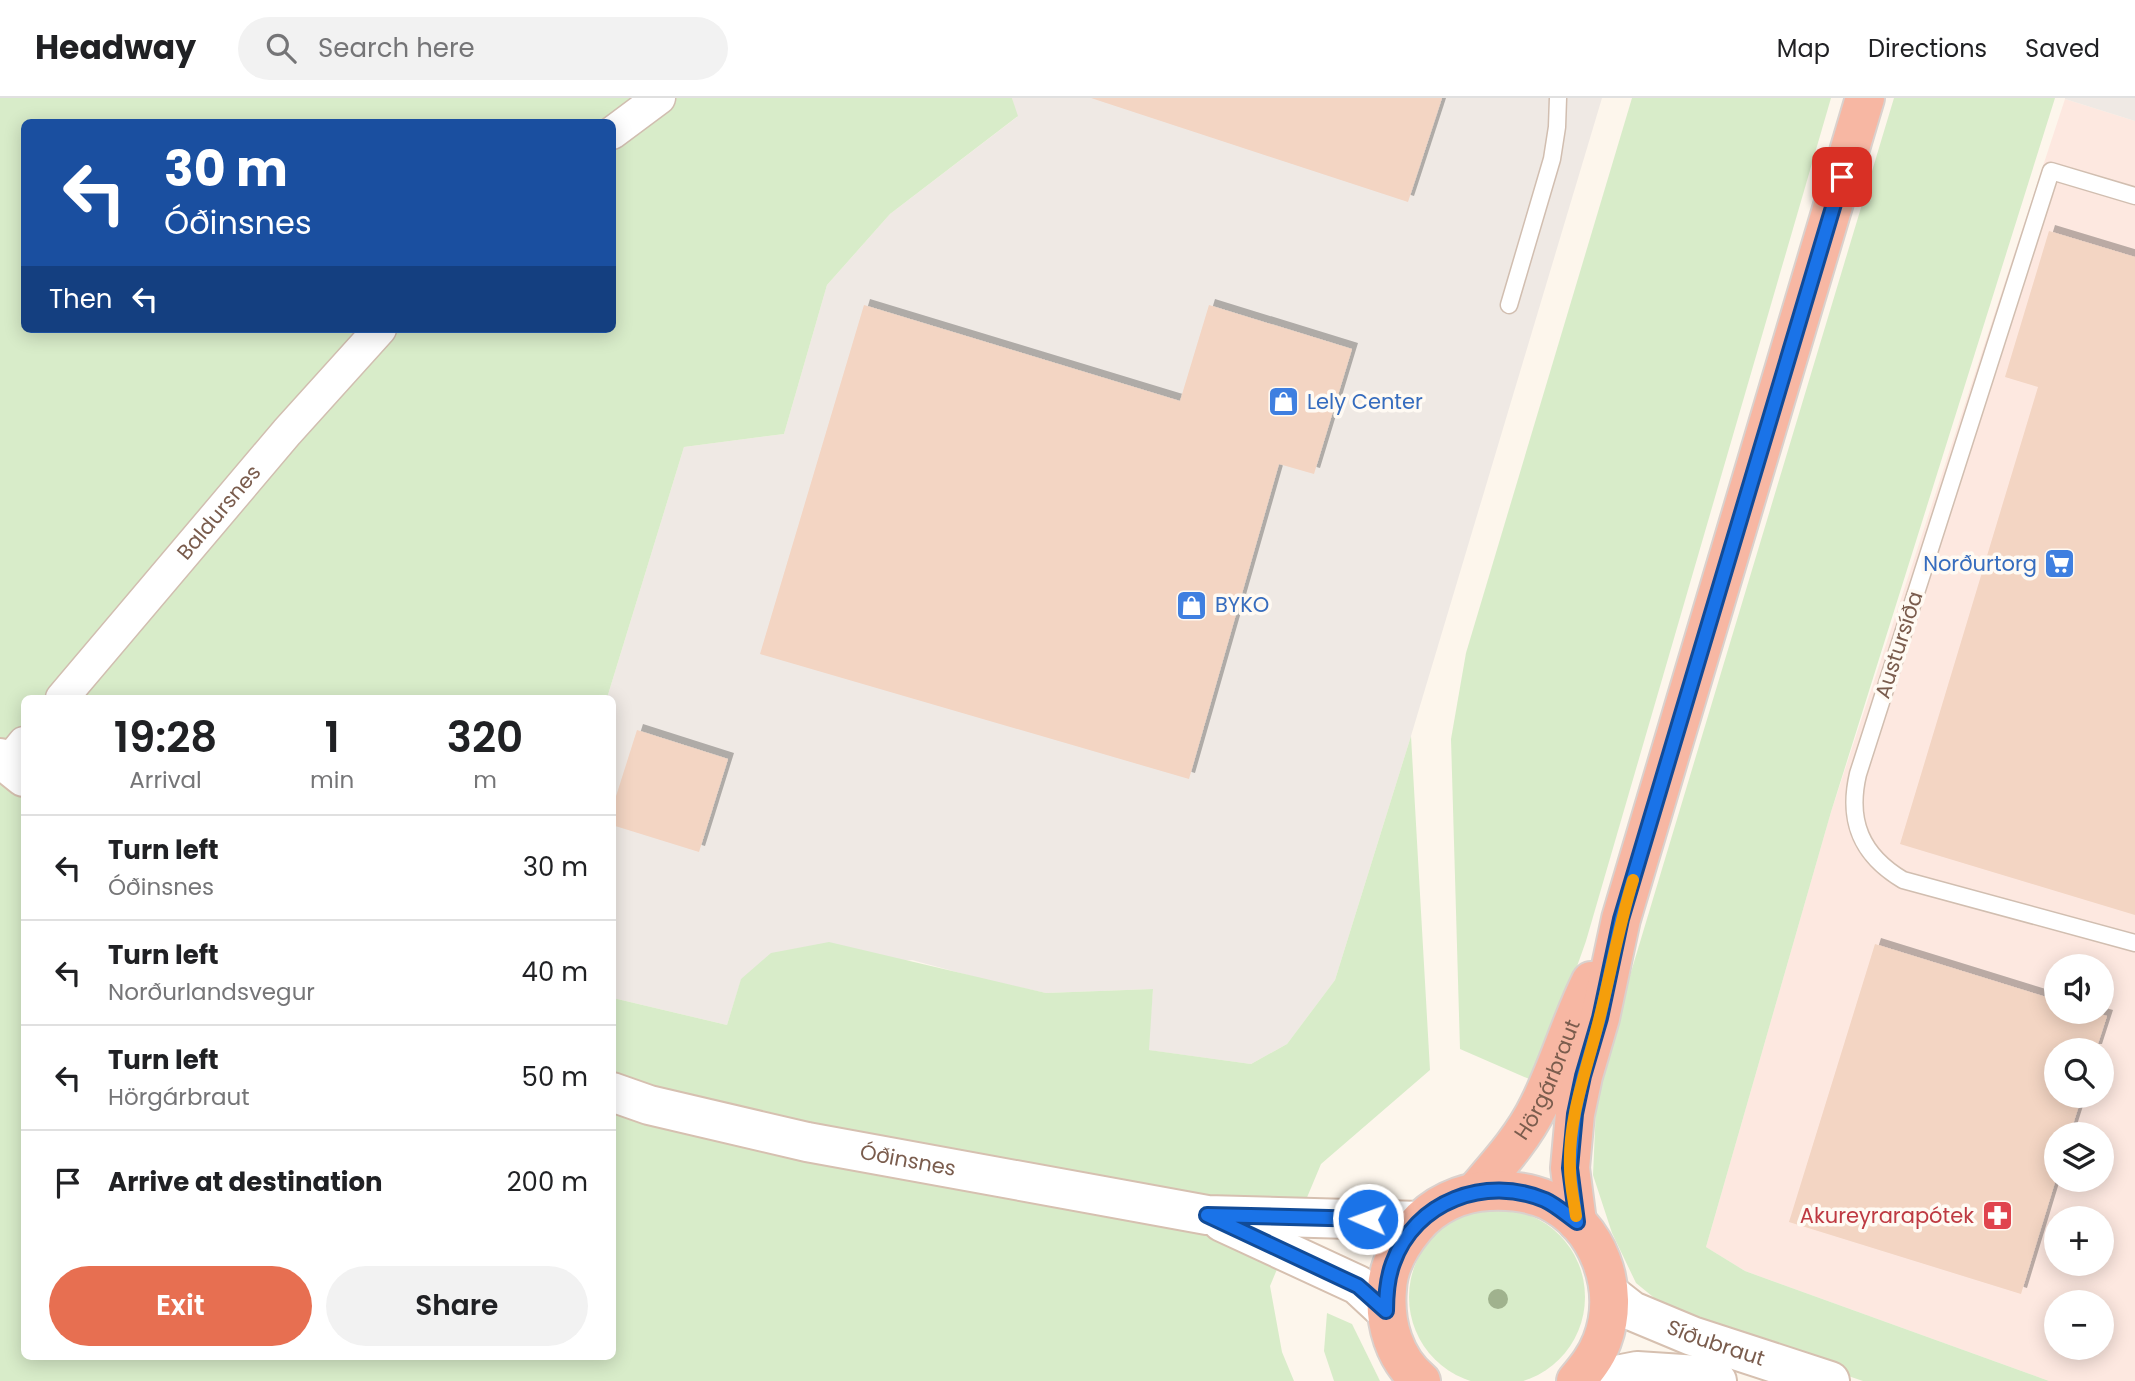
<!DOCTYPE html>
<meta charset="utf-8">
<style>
body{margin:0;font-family:Poppins,sans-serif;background:#f2f2f2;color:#202124;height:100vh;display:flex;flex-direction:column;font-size:26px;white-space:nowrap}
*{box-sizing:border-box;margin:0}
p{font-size:23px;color:#757577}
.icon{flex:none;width:38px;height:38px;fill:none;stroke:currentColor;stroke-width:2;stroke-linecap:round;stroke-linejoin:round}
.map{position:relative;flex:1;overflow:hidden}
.details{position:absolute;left:21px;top:597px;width:595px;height:665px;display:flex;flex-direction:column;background:#fff;border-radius:10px;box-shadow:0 4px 18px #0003}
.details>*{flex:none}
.top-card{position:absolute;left:21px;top:21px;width:595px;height:214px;border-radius:10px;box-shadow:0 4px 18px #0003;background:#1a4fa0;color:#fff;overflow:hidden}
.buttons{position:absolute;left:2044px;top:856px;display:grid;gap:14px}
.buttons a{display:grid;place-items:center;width:70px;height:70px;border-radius:50%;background:#fff;box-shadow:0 4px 18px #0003;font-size:35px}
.pin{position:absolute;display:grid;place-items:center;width:60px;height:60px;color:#fff;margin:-30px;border-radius:14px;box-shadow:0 4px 10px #0006}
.me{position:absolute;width:77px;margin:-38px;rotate:272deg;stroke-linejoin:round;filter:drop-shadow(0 0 5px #0008)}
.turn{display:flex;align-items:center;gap:24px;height:147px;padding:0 28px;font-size:32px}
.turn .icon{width:91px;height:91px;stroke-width:2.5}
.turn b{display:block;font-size:49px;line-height:60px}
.then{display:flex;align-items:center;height:66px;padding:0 28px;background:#0003;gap:14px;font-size:26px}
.eta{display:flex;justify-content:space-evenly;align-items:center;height:119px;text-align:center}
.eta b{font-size:42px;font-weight:600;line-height:49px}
.button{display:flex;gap:14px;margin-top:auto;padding:14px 28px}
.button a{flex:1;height:80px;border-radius:42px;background:#e76f51;color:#fff;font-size:28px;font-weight:600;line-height:80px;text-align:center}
.button a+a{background:#f2f2f2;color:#202124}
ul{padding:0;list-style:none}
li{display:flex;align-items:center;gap:21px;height:105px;padding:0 28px;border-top:2px solid #e0e0e0}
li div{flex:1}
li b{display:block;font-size:26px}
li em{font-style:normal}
header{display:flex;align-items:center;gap:42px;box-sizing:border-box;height:98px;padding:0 35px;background:#fff;border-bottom:2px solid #e0e0e0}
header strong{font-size:33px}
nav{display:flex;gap:38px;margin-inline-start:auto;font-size:24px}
.search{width:490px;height:63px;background:#f2f2f2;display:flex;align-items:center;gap:18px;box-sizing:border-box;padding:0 24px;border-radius:38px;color:#757577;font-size:26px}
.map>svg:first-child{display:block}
.commercial{fill:#fde8e0;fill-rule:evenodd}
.industrial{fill:#efe9e4}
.green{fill:#d8ecc9;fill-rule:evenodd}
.building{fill:#f3d5c3;filter:url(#shadow)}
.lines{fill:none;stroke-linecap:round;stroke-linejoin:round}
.lane-casing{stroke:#d1beb0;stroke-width:19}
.street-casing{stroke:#d1beb0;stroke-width:35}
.secondary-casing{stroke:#d6c0b0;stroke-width:42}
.highway-casing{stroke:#dad1cd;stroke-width:42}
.lane{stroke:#fff;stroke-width:16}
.street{stroke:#fff;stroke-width:32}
.secondary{stroke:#fff;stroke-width:38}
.highway{stroke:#f7b7a3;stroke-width:38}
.tree{fill:#a0b28e}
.route-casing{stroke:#114b97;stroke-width:18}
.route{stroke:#1a73e8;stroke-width:12}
.slow{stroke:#f59e0b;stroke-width:12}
.labels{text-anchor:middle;stroke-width:7;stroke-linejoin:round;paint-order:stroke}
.shop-label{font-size:21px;fill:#366cbe;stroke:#fffaf3;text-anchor:start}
.street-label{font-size:21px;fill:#7a5c4d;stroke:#fffaf3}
.health-label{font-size:21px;fill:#be3a42;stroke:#fffaf3;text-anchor:end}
</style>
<header>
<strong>Headway</strong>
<div class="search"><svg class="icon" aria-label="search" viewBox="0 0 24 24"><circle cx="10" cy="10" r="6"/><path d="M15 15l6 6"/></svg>Search here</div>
<nav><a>Map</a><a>Directions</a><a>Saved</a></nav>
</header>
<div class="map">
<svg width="2135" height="1283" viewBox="0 0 2135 1283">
<defs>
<filter id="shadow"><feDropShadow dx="6" dy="-6" stdDeviation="0" flood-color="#0004"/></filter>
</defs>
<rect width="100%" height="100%" fill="#fdf6ec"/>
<path class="commercial" d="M2065 1 2135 23V1283H2049L1745 1173 1706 1149 1831 714ZM2056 868H2102V914H2056ZM2056 952H2102V998H2056ZM2056 1036H2102V1082H2056ZM2056 1120H2102V1166H2056ZM2056 1204H2102V1250H2056Z"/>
<g class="industrial">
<path d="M1012 0H1602L1411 638 1335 882 1287 946 1251 966 1148 952 1153 891 1046 895 986 882 912 862 741 882 727 927 613 900 612 600H607L684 349 784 336 827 187 890 116 1017 19Z"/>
<path d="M2065 0H2135V23L2065 1Z"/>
</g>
<g class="green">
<path d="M0 0H1012L1018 18 890 116 827 187 784 336 684 349 607 600H24V1258H612L613 900 727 927 741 881 771 855 829 844 1046 895 1153 891 1149 952 1251 966 1287 946 1335 882 1411 638 1430 972 1321 1066 1270 1188 1282 1254 1294 1283H0ZM24 24H612V231H24Z"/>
<path d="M1632 0H1831L1586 843 1536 984 1460 951 1451 641 1466 555Z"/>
<path d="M1894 0H2055L1831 714 1706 1149 1745 1173 2049 1283H1863L1680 1221 1636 1185 1612 1135 1593 1077 1597 987Z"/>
<circle cx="1497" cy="1199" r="88"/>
<path d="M1327 1215 1352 1226 1380 1283H1334L1324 1253Z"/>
</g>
<g class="building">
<path d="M1091 0H1442L1408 104Z"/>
<path d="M2049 133 2135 159V817L1900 746 2038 289 2005 279Z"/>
<path d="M864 207 1180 303 1209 207 1352 251 1314 376 1279 366 1189 681 760 556Z"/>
<path d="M637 632 728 661 699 754 612 727V711Z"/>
<path d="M1875 846 2056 902V914H2093L2107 918 2096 952H2056V998H2082L2070 1036H2056V1081L2021 1196 1789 1124Z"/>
</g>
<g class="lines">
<defs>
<g id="lane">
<path d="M2135 98 2051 73 1858 676C1847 723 1861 757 1903 782L2135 845"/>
<path d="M1509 207 1552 61 1557 29 1558 0"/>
</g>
<g id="street">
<path d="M612 35 659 0"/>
<path id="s1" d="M62 600 287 334 380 231"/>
<path d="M7 666 24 645"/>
</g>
<g id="secondary">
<path d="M0 660 24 679"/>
<path id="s2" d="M612 994 649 1007 807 1044 1207 1117 1420 1123"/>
<path d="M1222 1124 1358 1187 1386 1213"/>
<path id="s3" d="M1609 1195 1632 1213 1692 1238 1830 1283"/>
<path d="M1586 1283 1637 1273 1698 1277 1717 1283"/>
</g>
<g id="highway">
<path id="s4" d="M1475 1094C1499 1066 1523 1040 1539 1007 1559 967 1571 923 1591 883"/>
<path d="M1577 1124 1570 1070 1575 1016 1583 978 1600 920 1621 821 1865 0"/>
<path d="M1421 1283C1394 1261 1384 1225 1387 1191 1388 1168 1400 1147 1415 1129 1433 1107 1461 1094 1489 1093 1508 1092 1529 1094 1547 1102 1598 1127 1622 1190 1602 1243 1596 1259 1586 1271 1576 1283"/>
</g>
</defs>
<use href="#lane" class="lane-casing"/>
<use href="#street" class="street-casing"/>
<use href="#secondary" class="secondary-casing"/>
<use href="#highway" class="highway-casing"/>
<use href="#lane" class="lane"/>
<use href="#street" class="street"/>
<use href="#secondary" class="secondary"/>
<use href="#highway" class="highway"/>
</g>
<circle class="tree" cx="1498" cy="1201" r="10"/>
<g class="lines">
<defs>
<path id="route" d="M1368 1121 1207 1117 1358 1188 1386 1213C1386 1197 1387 1181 1393 1165 1415 1103 1486 1077 1545 1102 1556 1107 1567 1117 1577 1124L1570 1070 1575 1016 1583 978 1600 920 1621 821 1842 79"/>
</defs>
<use href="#route" class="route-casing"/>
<use href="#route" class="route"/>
<path class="slow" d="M1576 1118C1574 1103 1570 1086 1570 1070 1568 1018 1588 968 1600 918 1611 873 1619 827 1633 782"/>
</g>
<defs>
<symbol id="shop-square" viewBox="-11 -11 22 22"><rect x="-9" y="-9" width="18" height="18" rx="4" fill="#3f7fe0" stroke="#fffaf3"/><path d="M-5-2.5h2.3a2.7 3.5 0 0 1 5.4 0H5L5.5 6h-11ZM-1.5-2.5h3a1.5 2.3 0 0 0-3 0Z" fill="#fff"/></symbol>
<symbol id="supermarket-square" viewBox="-11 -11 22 22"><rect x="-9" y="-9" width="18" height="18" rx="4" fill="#3f7fe0" stroke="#fffaf3"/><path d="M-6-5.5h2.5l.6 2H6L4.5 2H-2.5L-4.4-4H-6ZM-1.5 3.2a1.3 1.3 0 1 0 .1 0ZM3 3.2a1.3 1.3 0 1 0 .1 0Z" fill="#fff"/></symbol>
<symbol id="pharmacy-square" viewBox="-11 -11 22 22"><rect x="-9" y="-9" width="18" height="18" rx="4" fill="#e0444e" stroke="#fffaf3"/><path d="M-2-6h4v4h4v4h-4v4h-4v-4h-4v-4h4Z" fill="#fff"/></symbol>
</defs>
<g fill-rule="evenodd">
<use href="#shop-square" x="1266" y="286" width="35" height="35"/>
<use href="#supermarket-square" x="2042" y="448" width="35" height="35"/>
<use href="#shop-square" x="1174" y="490" width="35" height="35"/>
<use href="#pharmacy-square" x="1980" y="1100" width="35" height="35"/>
</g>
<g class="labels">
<g class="shop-label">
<text x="1307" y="311">Lely Center</text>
<text x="2037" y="473" text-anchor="end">Norðurtorg</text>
<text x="1215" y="514">BYKO</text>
</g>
<g class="street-label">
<text dy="7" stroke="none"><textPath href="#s1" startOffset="243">Baldursnes</textPath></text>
<text transform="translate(1899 547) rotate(-72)" y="7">Austursíða</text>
<text dy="7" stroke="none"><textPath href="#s4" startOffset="135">Hörgárbraut</textPath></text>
<text dy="7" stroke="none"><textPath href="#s2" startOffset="304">Óðinsnes</textPath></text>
<text dy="7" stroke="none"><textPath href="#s3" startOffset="119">Síðubraut</textPath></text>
</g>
<g class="health-label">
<text x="1974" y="1125">Akureyrarapótek</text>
</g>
</g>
</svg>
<div class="buttons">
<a><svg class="icon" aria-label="sound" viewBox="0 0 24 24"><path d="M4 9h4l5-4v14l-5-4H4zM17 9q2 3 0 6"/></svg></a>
<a><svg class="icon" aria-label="search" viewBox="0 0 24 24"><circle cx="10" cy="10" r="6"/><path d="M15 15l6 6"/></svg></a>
<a><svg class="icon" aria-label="layers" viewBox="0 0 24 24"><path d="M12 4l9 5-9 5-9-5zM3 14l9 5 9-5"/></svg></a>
<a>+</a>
<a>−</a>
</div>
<div class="pin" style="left:1842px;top:79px;background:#d93025"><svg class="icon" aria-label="arrive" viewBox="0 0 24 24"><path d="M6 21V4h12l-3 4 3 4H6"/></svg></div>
<svg class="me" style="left:1368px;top:1121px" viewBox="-20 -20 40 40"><circle r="17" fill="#1a73e8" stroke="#fff" stroke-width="3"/><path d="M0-11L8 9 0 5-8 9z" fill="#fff"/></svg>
<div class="top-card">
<div class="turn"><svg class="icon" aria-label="left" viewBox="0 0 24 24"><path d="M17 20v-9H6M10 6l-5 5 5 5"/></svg><div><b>30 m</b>Óðinsnes</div></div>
<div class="then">Then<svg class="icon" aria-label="left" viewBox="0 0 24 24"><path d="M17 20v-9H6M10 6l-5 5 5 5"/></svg></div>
</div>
<section class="details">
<div class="eta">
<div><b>19:28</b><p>Arrival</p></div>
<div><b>1</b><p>min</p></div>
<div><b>320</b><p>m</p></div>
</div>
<ul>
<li><svg class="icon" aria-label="left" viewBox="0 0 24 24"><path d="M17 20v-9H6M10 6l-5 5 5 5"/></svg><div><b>Turn left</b><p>Óðinsnes</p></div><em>30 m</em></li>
<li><svg class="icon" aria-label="left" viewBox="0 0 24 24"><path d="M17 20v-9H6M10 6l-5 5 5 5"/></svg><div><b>Turn left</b><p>Norðurlandsvegur</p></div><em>40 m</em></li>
<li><svg class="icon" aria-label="left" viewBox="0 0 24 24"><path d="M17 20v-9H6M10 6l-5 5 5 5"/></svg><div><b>Turn left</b><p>Hörgárbraut</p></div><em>50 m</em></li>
<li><svg class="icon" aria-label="arrive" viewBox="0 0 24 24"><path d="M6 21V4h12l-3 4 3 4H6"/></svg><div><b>Arrive at destination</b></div><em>200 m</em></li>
</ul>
<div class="button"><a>Exit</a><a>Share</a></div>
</section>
</div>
